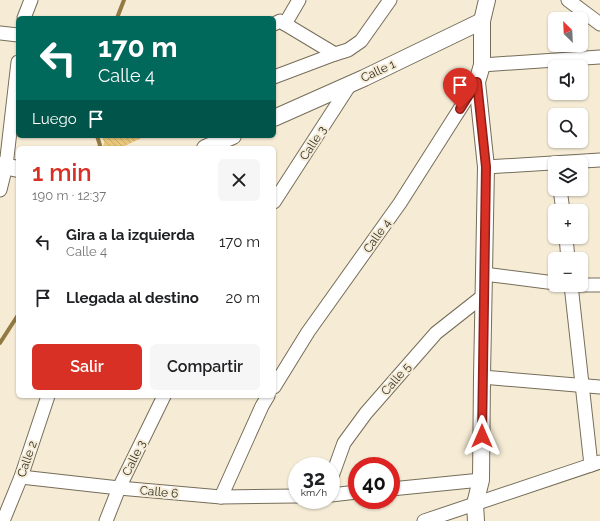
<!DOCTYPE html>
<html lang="es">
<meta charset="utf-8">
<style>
body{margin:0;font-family:Raleway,sans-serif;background:#f6f6f6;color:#202124;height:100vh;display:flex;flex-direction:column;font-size:15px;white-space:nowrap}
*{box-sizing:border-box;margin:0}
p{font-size:13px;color:#757577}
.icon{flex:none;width:22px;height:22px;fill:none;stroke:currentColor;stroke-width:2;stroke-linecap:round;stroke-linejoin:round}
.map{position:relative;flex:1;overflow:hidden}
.details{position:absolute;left:16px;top:146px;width:260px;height:252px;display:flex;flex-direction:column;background:#fff;border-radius:6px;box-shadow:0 1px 3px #0004}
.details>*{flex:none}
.top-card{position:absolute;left:16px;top:16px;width:260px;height:122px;border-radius:6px;box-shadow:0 1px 3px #0004;background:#00695c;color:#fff;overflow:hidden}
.needle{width:26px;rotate:336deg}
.tools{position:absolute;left:548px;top:12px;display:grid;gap:8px}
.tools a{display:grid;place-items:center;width:40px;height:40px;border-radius:6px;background:#fff;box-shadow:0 1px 3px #0004;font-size:20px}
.speed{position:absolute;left:288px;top:457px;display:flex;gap:8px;font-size:20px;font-weight:700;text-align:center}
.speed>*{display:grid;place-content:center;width:52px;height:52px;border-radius:50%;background:#fff;box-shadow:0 1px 3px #0004;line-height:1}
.speed small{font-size:10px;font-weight:400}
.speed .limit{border:6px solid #d22;background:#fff;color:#111}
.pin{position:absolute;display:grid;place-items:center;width:34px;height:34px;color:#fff;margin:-41px -17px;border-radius:50% 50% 50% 0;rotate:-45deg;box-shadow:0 0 4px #0007}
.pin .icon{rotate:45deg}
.me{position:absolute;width:44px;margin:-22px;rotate:0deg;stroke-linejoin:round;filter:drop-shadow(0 0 3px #0008)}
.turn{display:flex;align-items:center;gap:14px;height:84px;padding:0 16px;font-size:18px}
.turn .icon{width:52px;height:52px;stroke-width:2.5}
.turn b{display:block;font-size:28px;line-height:34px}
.then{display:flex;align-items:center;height:38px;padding:0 16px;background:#0003;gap:8px;font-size:15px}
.round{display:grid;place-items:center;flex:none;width:42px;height:42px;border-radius:6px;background:#f6f6f6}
.overview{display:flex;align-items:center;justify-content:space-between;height:68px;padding:0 16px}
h1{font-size:24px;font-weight:600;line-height:30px;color:#d93025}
.primary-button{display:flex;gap:8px;margin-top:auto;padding:8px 16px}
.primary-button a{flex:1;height:46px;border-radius:6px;background:#d93025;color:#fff;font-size:16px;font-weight:600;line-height:46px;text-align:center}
.primary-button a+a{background:#f6f6f6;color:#202124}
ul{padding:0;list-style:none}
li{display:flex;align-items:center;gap:12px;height:56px;padding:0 16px}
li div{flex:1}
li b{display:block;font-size:15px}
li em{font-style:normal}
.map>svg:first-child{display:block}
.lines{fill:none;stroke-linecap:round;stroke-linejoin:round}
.stream{stroke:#927a41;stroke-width:4}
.building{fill:url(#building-back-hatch)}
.minor-casing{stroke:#766d59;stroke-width:15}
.tertiary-casing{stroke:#766d59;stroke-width:18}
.minor{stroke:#fff;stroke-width:13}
.tertiary{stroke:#fff;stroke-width:16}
.route-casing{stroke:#8d1f18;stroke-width:10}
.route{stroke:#d93025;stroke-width:7}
.labels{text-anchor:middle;stroke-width:4;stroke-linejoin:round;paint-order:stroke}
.street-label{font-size:12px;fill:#312e25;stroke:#f6ecd6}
</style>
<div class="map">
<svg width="600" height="521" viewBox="0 0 600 521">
<defs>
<pattern id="building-back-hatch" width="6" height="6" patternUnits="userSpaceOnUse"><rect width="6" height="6" fill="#e9c77a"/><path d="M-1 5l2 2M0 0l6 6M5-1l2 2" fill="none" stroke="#c8ab69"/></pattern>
</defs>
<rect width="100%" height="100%" fill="#f6ecd6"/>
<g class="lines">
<g class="stream">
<path d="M117 18 124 0"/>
<path d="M97 136 100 145 99 148"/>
<path d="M0 343 18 315"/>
</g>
</g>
<path class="building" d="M102 136H146L120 148H103L104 142Z"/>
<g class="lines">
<defs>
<g id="minor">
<path d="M568 0 600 24"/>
<path d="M24 18 31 0"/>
<path d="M274 24 280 21 335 54 348 50 361 41 390 0"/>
<path d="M285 24 299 0"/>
<path d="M0 33 18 35"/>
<path d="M482 65 600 57"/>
<path d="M274 77 335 54"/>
<path d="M486 167 600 160"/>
<path d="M560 189 563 211"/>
<path d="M0 190 6 166 18 62"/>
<path d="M274 202 351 83"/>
<path d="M566 237 568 259"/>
<path d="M484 274 555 283"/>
<path d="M569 285H600"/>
<path d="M571 285 591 465"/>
<path d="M482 377 600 387"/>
<path d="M274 387 308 332 400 203 477 82"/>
<path d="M21 477 119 488 221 497 297 496"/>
<path d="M331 479 344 443 366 413 436 333 483 296"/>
<path d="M391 489 481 480"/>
<path d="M331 495 357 492"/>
<path d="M221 497 262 406 268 396"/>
<path d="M3 521 21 477 48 396"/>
<path d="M106 521 119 488 164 396"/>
<path d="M424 521 600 462"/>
</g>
<g id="tertiary">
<path d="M274 118 364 78 482 21"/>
<path d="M205 148 233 136"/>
<path d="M0 165 18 169"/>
<path d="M476 521 475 504 481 480 482 377 486 167 477 82 482 65V21L487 0"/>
</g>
</defs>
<use href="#minor" class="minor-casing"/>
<use href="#tertiary" class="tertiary-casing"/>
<use href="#minor" class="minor"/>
<use href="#tertiary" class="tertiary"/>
</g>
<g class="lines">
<defs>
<path id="route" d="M460 109 477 82 486 167 482 436"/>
</defs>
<use href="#route" class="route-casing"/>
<use href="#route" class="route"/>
</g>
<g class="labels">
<g class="street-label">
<text transform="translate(378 71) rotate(-25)" y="4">Calle 1</text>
<text transform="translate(313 143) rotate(-57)" y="4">Calle 3</text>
<text transform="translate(377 236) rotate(-55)" y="4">Calle 4</text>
<text transform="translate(396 379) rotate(-49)" y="4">Calle 5</text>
<text transform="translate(134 458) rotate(-64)" y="4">Calle 3</text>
<text transform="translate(27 459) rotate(-71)" y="4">Calle 2</text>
<text transform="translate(159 492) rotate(5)" y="4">Calle 6</text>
</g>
</g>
</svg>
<div class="tools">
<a><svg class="needle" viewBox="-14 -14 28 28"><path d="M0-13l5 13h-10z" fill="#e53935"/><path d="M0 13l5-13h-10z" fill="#757577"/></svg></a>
<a><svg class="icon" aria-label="sound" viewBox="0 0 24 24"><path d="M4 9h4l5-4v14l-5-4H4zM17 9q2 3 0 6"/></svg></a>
<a><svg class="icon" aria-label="search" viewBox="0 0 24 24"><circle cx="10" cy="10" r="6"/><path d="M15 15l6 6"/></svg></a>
<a><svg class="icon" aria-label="layers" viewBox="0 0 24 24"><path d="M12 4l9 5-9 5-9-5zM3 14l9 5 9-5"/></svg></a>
<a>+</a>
<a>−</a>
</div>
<div class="speed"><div>32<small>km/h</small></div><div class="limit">40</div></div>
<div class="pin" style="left:460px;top:109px;background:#d93025"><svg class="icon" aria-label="arrive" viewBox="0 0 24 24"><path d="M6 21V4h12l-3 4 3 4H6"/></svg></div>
<svg class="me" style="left:482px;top:436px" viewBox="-20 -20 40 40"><path d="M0-17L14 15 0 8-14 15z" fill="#d93025" stroke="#fff" stroke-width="4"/></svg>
<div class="top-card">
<div class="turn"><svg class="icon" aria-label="left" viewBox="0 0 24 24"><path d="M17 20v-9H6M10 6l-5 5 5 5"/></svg><div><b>170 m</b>Calle 4</div></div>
<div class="then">Luego<svg class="icon" aria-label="arrive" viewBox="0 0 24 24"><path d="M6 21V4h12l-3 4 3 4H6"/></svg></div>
</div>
<section class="details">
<div class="overview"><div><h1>1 min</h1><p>190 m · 12:37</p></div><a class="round"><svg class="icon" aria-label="close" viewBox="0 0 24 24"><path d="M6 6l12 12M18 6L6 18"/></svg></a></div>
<ul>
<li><svg class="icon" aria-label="left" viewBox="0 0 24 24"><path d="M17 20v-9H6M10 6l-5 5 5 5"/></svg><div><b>Gira a la izquierda</b><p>Calle 4</p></div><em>170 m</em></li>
<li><svg class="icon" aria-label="arrive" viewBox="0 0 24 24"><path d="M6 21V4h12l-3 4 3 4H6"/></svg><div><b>Llegada al destino</b></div><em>20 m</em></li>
</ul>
<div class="primary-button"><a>Salir</a><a>Compartir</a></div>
</section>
</div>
